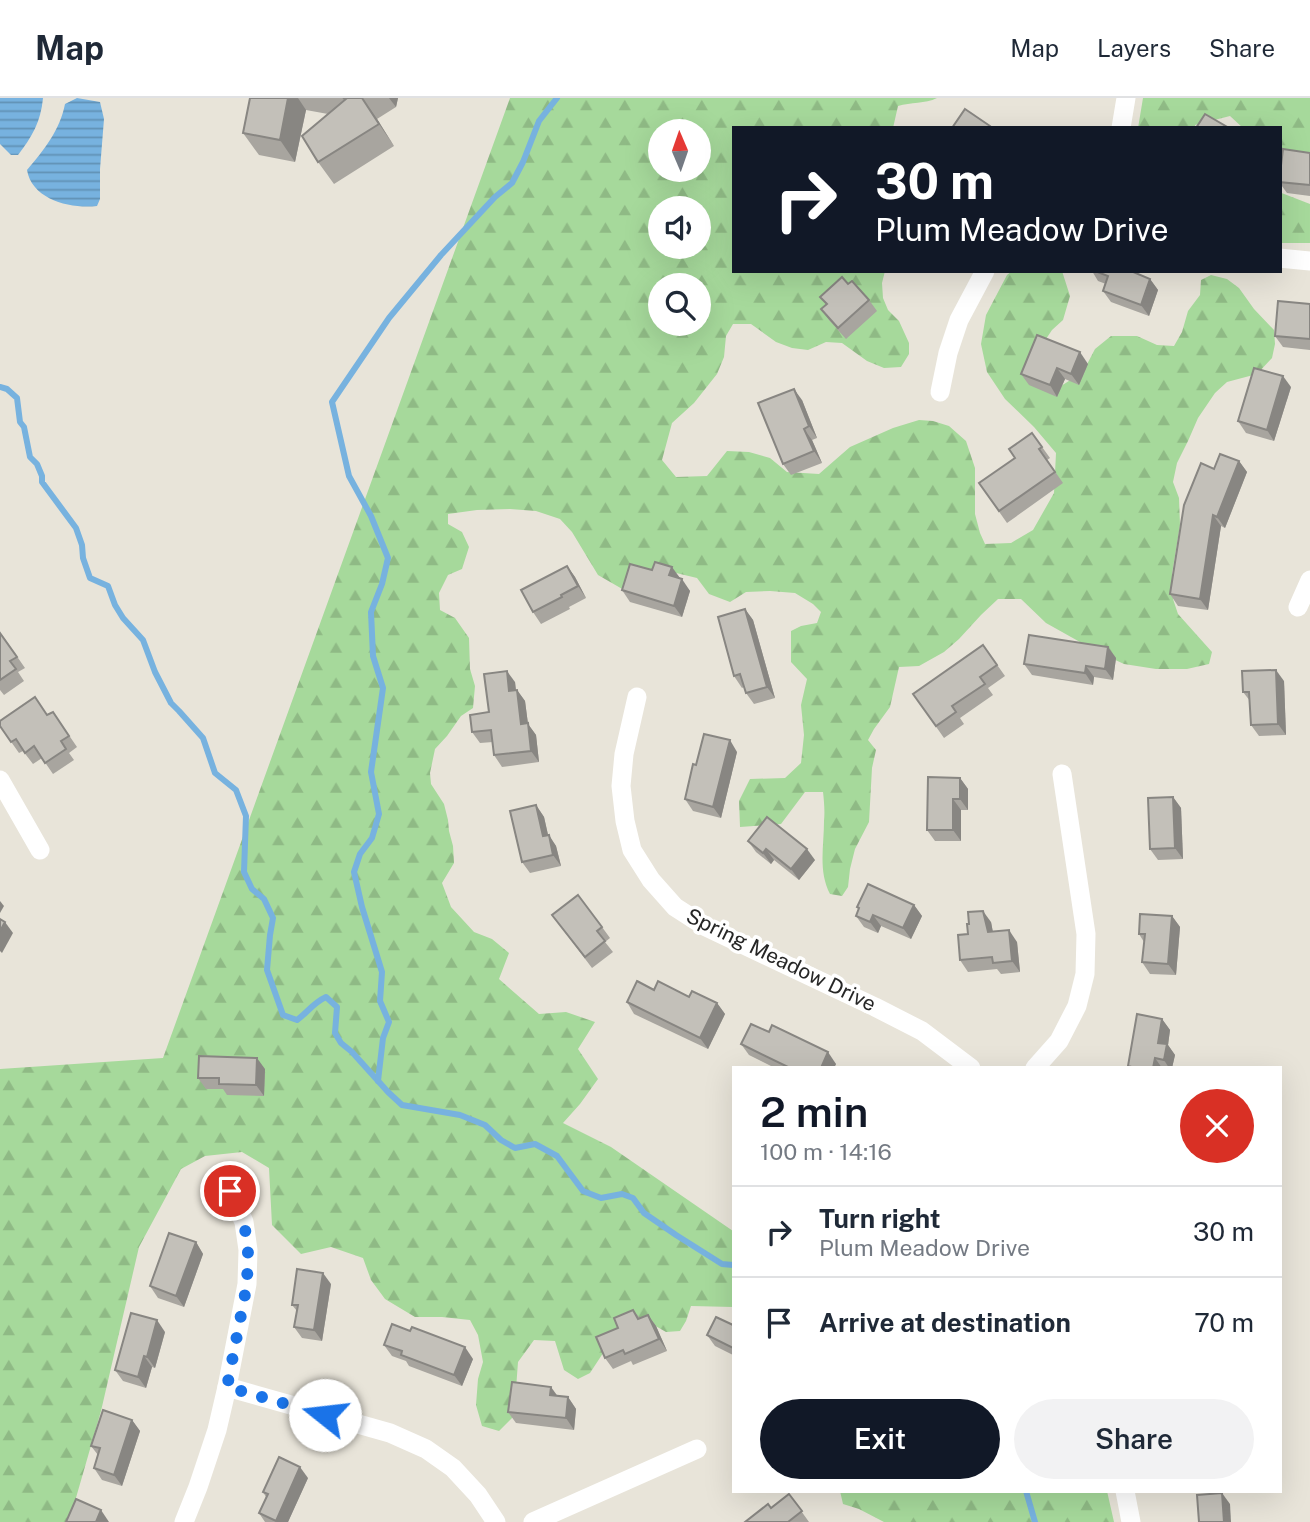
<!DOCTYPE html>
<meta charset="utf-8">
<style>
body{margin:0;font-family:"Public Sans",sans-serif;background:#f2f2f3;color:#1f2937;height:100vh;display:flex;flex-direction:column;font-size:26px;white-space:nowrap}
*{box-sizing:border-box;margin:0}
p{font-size:23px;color:#747a83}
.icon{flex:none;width:38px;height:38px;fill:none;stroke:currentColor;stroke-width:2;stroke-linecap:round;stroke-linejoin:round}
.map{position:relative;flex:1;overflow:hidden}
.details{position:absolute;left:732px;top:968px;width:550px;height:427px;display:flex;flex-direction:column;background:#fff;border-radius:0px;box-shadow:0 7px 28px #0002}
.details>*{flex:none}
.banner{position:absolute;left:732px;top:28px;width:550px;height:147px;border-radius:0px;box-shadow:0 7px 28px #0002;background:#111827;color:#fff;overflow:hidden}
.needle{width:46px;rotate:358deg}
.controls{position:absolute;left:648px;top:21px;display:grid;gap:14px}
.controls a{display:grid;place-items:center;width:63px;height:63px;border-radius:50%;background:#fff;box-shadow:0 7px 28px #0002;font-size:35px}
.pin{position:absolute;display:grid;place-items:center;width:60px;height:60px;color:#fff;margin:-30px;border:4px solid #fff;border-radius:50%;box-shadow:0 2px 7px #0007}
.me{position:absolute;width:77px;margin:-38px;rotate:286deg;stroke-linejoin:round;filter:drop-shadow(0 0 5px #0008)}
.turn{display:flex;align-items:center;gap:24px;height:147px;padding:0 28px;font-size:32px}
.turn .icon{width:91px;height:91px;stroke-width:2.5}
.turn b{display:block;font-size:49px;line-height:60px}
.round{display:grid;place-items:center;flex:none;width:74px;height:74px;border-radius:37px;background:#f2f2f3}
.overview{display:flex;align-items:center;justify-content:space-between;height:119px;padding:0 28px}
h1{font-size:42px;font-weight:600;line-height:52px;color:#111827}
.action{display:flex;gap:14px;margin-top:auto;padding:14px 28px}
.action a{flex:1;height:80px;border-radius:42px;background:#111827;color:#fff;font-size:28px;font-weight:600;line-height:80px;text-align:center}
.action a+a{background:#f2f2f3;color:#1f2937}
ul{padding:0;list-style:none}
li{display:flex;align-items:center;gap:21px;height:91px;padding:0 28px;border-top:2px solid #e0e1e3}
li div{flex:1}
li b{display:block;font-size:26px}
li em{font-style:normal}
header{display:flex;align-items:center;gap:42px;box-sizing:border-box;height:98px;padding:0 35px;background:#fff;border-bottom:2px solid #e0e1e3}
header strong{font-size:33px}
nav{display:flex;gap:38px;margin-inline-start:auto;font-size:24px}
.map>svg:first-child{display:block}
.forest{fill:url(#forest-firs);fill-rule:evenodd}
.water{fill:url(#water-rules)}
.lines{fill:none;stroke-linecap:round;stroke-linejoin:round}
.stream{stroke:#77b2df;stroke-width:6}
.minor{stroke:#fff;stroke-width:19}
.wall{fill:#a8a59f}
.shaded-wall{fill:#888682}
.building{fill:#c3c0b9;stroke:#888682;stroke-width:2}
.route{stroke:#1a73e8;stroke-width:12;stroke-dasharray:0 21.6}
.labels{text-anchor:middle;stroke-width:7;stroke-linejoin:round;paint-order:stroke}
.street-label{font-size:21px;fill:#262626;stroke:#fff}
</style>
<header>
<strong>Map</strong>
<nav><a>Map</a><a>Layers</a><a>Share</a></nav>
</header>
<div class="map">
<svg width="1310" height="1424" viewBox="0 0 1310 1424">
<defs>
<pattern id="forest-firs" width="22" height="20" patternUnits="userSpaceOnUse" patternTransform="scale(1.75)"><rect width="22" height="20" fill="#a6d99b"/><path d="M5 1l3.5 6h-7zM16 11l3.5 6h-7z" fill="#8fba85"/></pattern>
<pattern id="water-rules" width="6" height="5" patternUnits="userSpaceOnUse" patternTransform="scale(1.75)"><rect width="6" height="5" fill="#77b2df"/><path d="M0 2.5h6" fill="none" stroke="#6191b5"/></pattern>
</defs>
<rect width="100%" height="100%" fill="#e8e4d9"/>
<g class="forest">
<path d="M510 0H937C925 6 911 4 898 8L893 30H733V173H885L882 185 883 200 888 212 899 223 909 245V256L901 269 884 270 867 263 842 245 826 244 808 252 792 250 776 244 751 226H733L726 238 724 259 717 276 694 305 672 325 662 362 676 379 707 378 727 353 749 354 770 360 787 374 819 376 850 349 893 330 919 322 933 323 949 328 966 343 975 370V416L980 435 985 446 1011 445 1033 432 1054 395 1056 355 1034 329 1005 301 987 274 981 246 986 217 1007 177 1012 173H1062L1070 198 1063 222 1052 232 1036 256 1050 295 1083 274 1095 251 1111 238H1137L1157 247 1174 248 1182 234 1188 213 1200 197 1201 182 1211 177 1227 181 1239 190 1254 211 1274 232 1275 246 1272 260 1257 276 1227 284 1215 295 1198 320 1188 343 1177 365 1173 384 1179 400 1180 427 1172 476 1173 501 1178 516 1212 554 1209 566 1187 571H1156L1124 566 1096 553 1046 525 1021 501H998L981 517 959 541 944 554 919 568 899 569 890 609 874 631 868 642 876 652 872 670 869 724 855 751 850 771 848 789 842 798 830 796C818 773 824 748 824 723 825 713 824 703 823 694H805L781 726 740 729 739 703 750 681 785 680 801 665 804 637 801 607 807 581 791 564V533L801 528 817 525 821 514 813 506 795 495 770 493 746 494 730 504 709 496 697 480 672 474 624 492 598 477 572 434 560 421 536 413 510 411 477 412 448 416V426L462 434 469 449 462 471 448 477 439 495 440 512 455 520 469 540 470 571 475 588 473 610 461 618 447 638 435 651 430 675 431 686 444 706 448 722 449 733 453 748 454 765 442 785 451 809 474 834 492 841 509 855 499 881 539 916 566 914 595 924 578 951 598 981 580 1006 563 1025 611 1049 733 1133V1209L691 1208 686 1223 680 1233 666 1234 652 1226 611 1243 590 1275 578 1281 564 1272 555 1243 534 1242 518 1264 514 1318 499 1333 482 1328 476 1307 478 1281 483 1264 478 1237 470 1222 442 1219H415L385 1201 371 1182 363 1160 331 1149 301 1156 272 1127 269 1070 242 1054 205 1058 181 1071 139 1149 101 1313 69 1424H0V971L163 960ZM660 33H698V72H660ZM660 110H698V149H660ZM660 187H698V226H660Z"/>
<path d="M1143 0H1310V67L1294 61 1279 65V30H1243L1230 18 1195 27V30H1138Z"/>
<path d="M1279 94 1310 106V145H1279Z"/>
<path d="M840 1393H1107L1114 1424H884L859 1411 843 1406Z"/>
</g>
<g class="water">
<path d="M0 0H43C41 23 32 39 18 57H11L0 46Z"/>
<path d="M77 0 100 4 104 21 100 71V101L97 108C71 111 32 102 27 72 44 52 60 32 65 6Z"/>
</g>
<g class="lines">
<g class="stream">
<path d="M0 289 7 291 17 300 20 324 24 329 30 359 37 366 42 378V384L76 430 82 447 83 460 90 480 108 488 115 507 123 520 143 542 155 574 171 605 179 613 203 640 215 675 236 692 246 718 244 774 252 791 264 801 273 820 270 837 267 872 283 917 297 922C308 914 313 905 326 899L337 909 335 935 341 945 352 954 388 994 402 1007 460 1017 485 1027 501 1042 515 1050 535 1046 557 1058 583 1093 601 1100 622 1096 633 1100 644 1115 676 1137 722 1166 733 1167"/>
<path d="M378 983 383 940 389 924 380 903 382 874 362 809 354 774 360 756 372 740 379 716 371 674 383 590 373 558 371 514 382 486 388 460 371 418 349 378 332 304 389 220 441 157 495 99 512 85 523 64 539 23 557 0"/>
<path d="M1026 1393 1035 1424"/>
</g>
<g class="minor">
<path d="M1121 30 1126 0"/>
<path d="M1279 160 1310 163"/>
<path d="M940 294 948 255 959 222 985 173"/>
<path d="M1298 509 1310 482"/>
<path d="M637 599 624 656 621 688 625 723 632 752 651 782 675 809 706 829 875 909 922 933 971 970"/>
<path d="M0 682 40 752"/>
<path d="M1035 970 1059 943 1077 908 1085 876 1086 836 1062 676"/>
<path d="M227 1289 390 1335 426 1351 453 1370 478 1397 496 1424"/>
<path d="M1125 1393 1131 1424"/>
<path d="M184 1424 198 1389 217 1332 227 1289 247 1186 248 1152 244 1124 230 1093"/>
<path d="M533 1424 697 1351"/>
</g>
</g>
<g class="wall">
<path d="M250 0H398L396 9 377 21 394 48 334 86 318 64 328 16 306 12 295 64 259 57 243 35Z"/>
<path d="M1310 55V98L1287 95 1279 84Z"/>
<path d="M1092 173 1150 181 1158 192 1149 218 1111 204 1103 193 1106 186 1098 183Z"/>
<path d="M848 186 869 202 877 213 846 241 829 222 821 211 826 206 820 199Z"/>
<path d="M1310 206V252L1283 249 1275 238Z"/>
<path d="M1088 266 1079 287 1065 281 1057 299 1029 287 1021 276Z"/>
<path d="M1291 289 1274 343 1246 335 1238 323Z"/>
<path d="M802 302 817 340 812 342 822 365 791 377 783 366Z"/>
<path d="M1032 335 1050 360 1047 362 1063 385 1007 425 979 385 1015 360Z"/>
<path d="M1239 363 1247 374 1225 430 1221 428 1208 512 1178 508 1170 496 1214 371Z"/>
<path d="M567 468 575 479 586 500 569 509 570 511 541 526 533 514Z"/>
<path d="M680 481 690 493 682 519 630 504 622 492Z"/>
<path d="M745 511 753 522 775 600 754 606 746 595 744 589 742 590 734 578Z"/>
<path d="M0 534 25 570 18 574 24 583 4 597 0 592Z"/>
<path d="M983 547 1005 578 988 590 993 597 960 620 964 626 944 640 913 596Z"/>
<path d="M1108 549 1116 560 1113 582 1094 579 1093 587 1032 577 1024 566Z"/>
<path d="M1284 583 1286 637 1259 638 1251 627 1250 603 1243 594Z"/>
<path d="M515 584 516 592H517L525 603 528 626 536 637 539 664 502 669 494 657 493 644 480 645 472 634Z"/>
<path d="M53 614 77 649 69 655 74 662 53 676 42 660 33 666 23 653 19 655 0 628 47 617Z"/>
<path d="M737 654 721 720 693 713 685 701 696 667Z"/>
<path d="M960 680 968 691V712H961V743H935L927 732Z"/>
<path d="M1173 699 1181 710 1183 761 1158 762 1150 751Z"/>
<path d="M536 707 544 719 548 737 556 748 561 768 530 775 522 764Z"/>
<path d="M748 743 815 762 799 782 774 762 771 766 756 754Z"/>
<path d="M914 807 922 818 911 841 881 828 878 835 864 829 856 818 859 812 857 809Z"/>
<path d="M552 817 602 829 610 840 605 844 613 854 592 870Z"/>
<path d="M1172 818 1180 829 1176 877 1150 876 1142 864 1144 844 1139 836Z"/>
<path d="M991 824 993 834 1017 844 1020 874 1001 876 997 871 968 874 960 862 968 836Z"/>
<path d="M654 892 717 905 725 916 708 951 634 916 627 904Z"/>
<path d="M1162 921 1170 932 1168 947 1175 957 1172 970H1129L1128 968Z"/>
<path d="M769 934 836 966 834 970H775L749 957 741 946Z"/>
<path d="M265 971 264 998 227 997 223 991H206L198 980Z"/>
<path d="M196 1144 203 1156 184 1209 158 1200 150 1188Z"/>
<path d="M331 1186 322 1243 302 1240 294 1229 297 1213 292 1207Z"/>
<path d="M633 1212 640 1220 648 1217 656 1228 667 1253 633 1267 631 1263 613 1271 605 1260 618 1230Z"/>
<path d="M733 1227V1257L715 1248 707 1237Z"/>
<path d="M165 1234 155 1270 152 1269 146 1290 123 1283 115 1272Z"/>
<path d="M384 1247 473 1261 462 1288 409 1268 406 1263 392 1258Z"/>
<path d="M558 1298 568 1299 576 1311 574 1332 516 1325 508 1314Z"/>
<path d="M132 1322 140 1333 122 1388 102 1382 94 1370 98 1357 91 1348Z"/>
<path d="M308 1380 288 1424H265L259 1415 266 1399 263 1394Z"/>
<path d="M789 1396 809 1424H745L771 1410Z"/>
</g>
<g class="shaded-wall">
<path d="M288 0H298L306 12 295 64 280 42Z"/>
<path d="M362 0 377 21 394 48 379 26Z"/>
<path d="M389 0H398L396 9Z"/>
<path d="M1150 181 1158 192 1149 218 1141 207Z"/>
<path d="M1080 254 1088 266 1079 287 1071 276Z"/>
<path d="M1057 270 1065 281 1057 299 1050 287Z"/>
<path d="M1283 278 1291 289 1274 343 1267 332Z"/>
<path d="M794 291 802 302 817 340 809 328Z"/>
<path d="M804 331 812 342 822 365 814 353Z"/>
<path d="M1239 363 1247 374 1225 430 1217 419Z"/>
<path d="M1213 417 1221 428 1208 512 1200 501Z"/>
<path d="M567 468 575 479 586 500 578 488Z"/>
<path d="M672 469 680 480 669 477Z"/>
<path d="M682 481 690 493 682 519 674 508Z"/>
<path d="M745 511 753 522 775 600 767 589Z"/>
<path d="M1108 549 1116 560 1113 582 1105 571Z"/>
<path d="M1086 568 1094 579 1093 587 1085 575Z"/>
<path d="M1276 572 1284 583 1286 637 1278 626Z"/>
<path d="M507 573 515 584 517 604 509 593Z"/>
<path d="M517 592 525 603 528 626 536 637 539 664 531 653 521 626Z"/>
<path d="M730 642 737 654 721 720 713 709Z"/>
<path d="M960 680 968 691V712L960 701Z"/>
<path d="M1173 699 1181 710 1183 761 1175 750Z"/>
<path d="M953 701 961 712V743L953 732Z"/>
<path d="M536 707 544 719 551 750 543 738Z"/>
<path d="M549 737 556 748 561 768 553 757Z"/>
<path d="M766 751 774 762 771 766 763 755Z"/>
<path d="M807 751 815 762 799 782 791 771Z"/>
<path d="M0 803 4 808 0 815Z"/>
<path d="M914 807 922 818 911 841 903 830Z"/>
<path d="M983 813 991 824 995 846 988 834Z"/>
<path d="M873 817 881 828 878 835 870 824Z"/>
<path d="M1172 818 1180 829 1176 877 1168 866Z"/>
<path d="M5 824 13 835 2 855 0 853V833Z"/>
<path d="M1009 832 1017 844 1020 874 1012 863Z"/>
<path d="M717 905 725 916 708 951 700 940Z"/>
<path d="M1162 921 1170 932 1168 947 1175 957 1172 970H1169L1164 962 1158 945Z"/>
<path d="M828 954 836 966 834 970H821Z"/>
<path d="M257 960 265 971 264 998 256 987Z"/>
<path d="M1155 960 1162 970H1153Z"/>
<path d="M196 1144 203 1156 184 1209 176 1198Z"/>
<path d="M323 1175 331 1186 322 1243 314 1232Z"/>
<path d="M648 1217 656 1228 667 1253 659 1241Z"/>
<path d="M157 1222 165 1234 155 1270 147 1259Z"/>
<path d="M465 1249 473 1261 462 1288 454 1277Z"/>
<path d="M144 1258 152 1269 146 1290 138 1279Z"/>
<path d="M551 1289 559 1300 550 1297Z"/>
<path d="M568 1299 576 1311 574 1332 566 1320Z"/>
<path d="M132 1322 140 1333 122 1388 114 1377Z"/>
<path d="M300 1369 308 1380 288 1424H277L276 1423Z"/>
<path d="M1222 1395 1230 1406 1231 1424H1224Z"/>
<path d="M101 1412 109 1424H96Z"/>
</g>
<g class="building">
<path d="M250 0H288L280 42 243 35Z"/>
<path d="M343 0H362L379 26 318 64 302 38 346 1Z"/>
<path d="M965 11 990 28 989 30H952Z"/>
<path d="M1205 16 1229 30H1196Z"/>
<path d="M1283 51 1310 55V87L1279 84Z"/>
<path d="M1095 173H1131L1150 181 1141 207 1103 193 1108 178Z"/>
<path d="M842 179 848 186 852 183 869 202 838 230 821 211 827 206 820 199Z"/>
<path d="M1278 203 1310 206V241L1275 238Z"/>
<path d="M1037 237 1080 254 1071 276 1057 270 1050 287 1021 276Z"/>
<path d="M1254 270 1283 278 1267 332 1238 323Z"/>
<path d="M794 291 809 328 804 331 814 353 783 366 758 305Z"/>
<path d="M1032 335 1042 349 1039 351 1055 374 999 413 979 385 1015 360 1009 351Z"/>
<path d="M1220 356 1239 363 1217 419 1213 417 1200 501 1170 496 1184 407 1201 365 1214 371Z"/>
<path d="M655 464 672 469 669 477 682 481 674 508 622 492 630 466 652 472Z"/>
<path d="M567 468 578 488 561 497 562 499 533 514 521 492Z"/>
<path d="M745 511 767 589 746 595 740 576 734 578 718 519Z"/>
<path d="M0 535 17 559 10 563 16 571 0 582Z"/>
<path d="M1029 537 1108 549 1105 571 1086 568 1085 575 1024 566Z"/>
<path d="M983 547 997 567 980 579 985 586 952 608 956 614 936 628 913 596Z"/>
<path d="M1276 572 1278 626 1251 627 1249 594H1243L1242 573Z"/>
<path d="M507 573 509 593 517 592 521 626 528 625 531 653 494 657 491 632 472 634 470 617 489 614 484 576Z"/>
<path d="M35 599 47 617 53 614 69 638 61 643 66 651 45 665 34 648 25 655 16 641 11 644 0 628V623Z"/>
<path d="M704 636 730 642 713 709 685 701 693 666 696 667Z"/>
<path d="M928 679 960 680V701H953V732H927Z"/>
<path d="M1173 699 1175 750 1150 751 1148 700Z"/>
<path d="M536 707 543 738 549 737 553 757 522 764 510 713Z"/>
<path d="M767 719 807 751 791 771 766 751 763 755 748 743Z"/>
<path d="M868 786 914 807 903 830 873 817 870 824 856 818 859 810 857 809Z"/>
<path d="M578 797 602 829 597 833 605 843 585 859 552 817Z"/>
<path d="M983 813 988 834 1009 832 1012 863 993 865 992 859 960 862 958 837 968 836 967 826H969L968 814Z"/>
<path d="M1140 816 1172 818 1168 866 1142 864 1145 836H1139Z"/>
<path d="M0 821 5 824 0 833Z"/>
<path d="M637 883 654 892 658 883 689 899 692 893 717 905 700 940 627 904Z"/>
<path d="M1137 916 1162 921 1158 945 1167 946 1164 962 1155 960 1153 970H1135L1128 968Z"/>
<path d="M751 926 769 934 772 927 828 954 821 970H790L741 946Z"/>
<path d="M199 958 257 960 256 987 219 986V980H198Z"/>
<path d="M169 1135 196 1144 176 1198 150 1188Z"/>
<path d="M297 1171 323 1175 314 1232 294 1229 298 1207H292Z"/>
<path d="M633 1212 638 1221 648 1217 659 1241 625 1256 623 1252 605 1260 596 1239 618 1230 614 1220Z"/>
<path d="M131 1215 157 1222 147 1259 144 1258 138 1279 115 1272Z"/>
<path d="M716 1219 733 1227V1250L707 1237Z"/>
<path d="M392 1226 410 1233 412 1229 465 1249 454 1277 401 1257 402 1253 384 1247Z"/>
<path d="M512 1284 551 1289 550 1297 568 1299 566 1320 508 1314Z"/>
<path d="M103 1312 132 1322 114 1377 94 1370 100 1350 91 1348Z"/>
<path d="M279 1359 300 1369 276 1423 259 1415 268 1396 263 1394Z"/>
<path d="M1222 1395 1224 1424H1199L1197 1397Z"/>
<path d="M789 1396 802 1413 788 1424H745L768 1406 771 1410Z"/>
<path d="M76 1401 101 1412 96 1424H66Z"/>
</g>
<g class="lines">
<path class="route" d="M230 1093 244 1124 248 1152 247 1186 227 1289 325 1317"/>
</g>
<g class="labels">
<g class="street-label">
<text transform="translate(781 862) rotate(26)" y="7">Spring Meadow Drive</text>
</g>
</g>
</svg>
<div class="controls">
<a><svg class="needle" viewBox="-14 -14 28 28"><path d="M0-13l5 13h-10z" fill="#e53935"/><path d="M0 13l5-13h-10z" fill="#747a83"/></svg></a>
<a><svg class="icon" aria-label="sound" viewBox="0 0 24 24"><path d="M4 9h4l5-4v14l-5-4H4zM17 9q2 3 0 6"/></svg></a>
<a><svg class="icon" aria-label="search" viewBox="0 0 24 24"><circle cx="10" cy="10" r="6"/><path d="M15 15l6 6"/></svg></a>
</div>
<div class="pin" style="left:230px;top:1093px;background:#d93025"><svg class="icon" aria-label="arrive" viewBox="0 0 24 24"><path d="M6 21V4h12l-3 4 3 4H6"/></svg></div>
<svg class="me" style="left:325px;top:1317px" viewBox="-20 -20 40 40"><circle r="19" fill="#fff"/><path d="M0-13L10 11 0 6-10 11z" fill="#1a73e8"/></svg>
<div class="banner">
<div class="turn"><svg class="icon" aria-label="right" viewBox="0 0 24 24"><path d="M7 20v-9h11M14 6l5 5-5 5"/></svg><div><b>30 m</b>Plum Meadow Drive</div></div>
</div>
<section class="details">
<div class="overview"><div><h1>2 min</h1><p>100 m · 14:16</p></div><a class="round" style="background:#d93025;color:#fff"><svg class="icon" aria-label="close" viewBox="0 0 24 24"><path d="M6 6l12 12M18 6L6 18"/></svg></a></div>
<ul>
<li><svg class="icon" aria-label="right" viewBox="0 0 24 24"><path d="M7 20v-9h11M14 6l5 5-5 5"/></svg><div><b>Turn right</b><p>Plum Meadow Drive</p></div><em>30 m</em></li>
<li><svg class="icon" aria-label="arrive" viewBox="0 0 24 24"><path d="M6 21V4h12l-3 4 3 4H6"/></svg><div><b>Arrive at destination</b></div><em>70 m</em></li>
</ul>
<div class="action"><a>Exit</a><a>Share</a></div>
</section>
</div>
